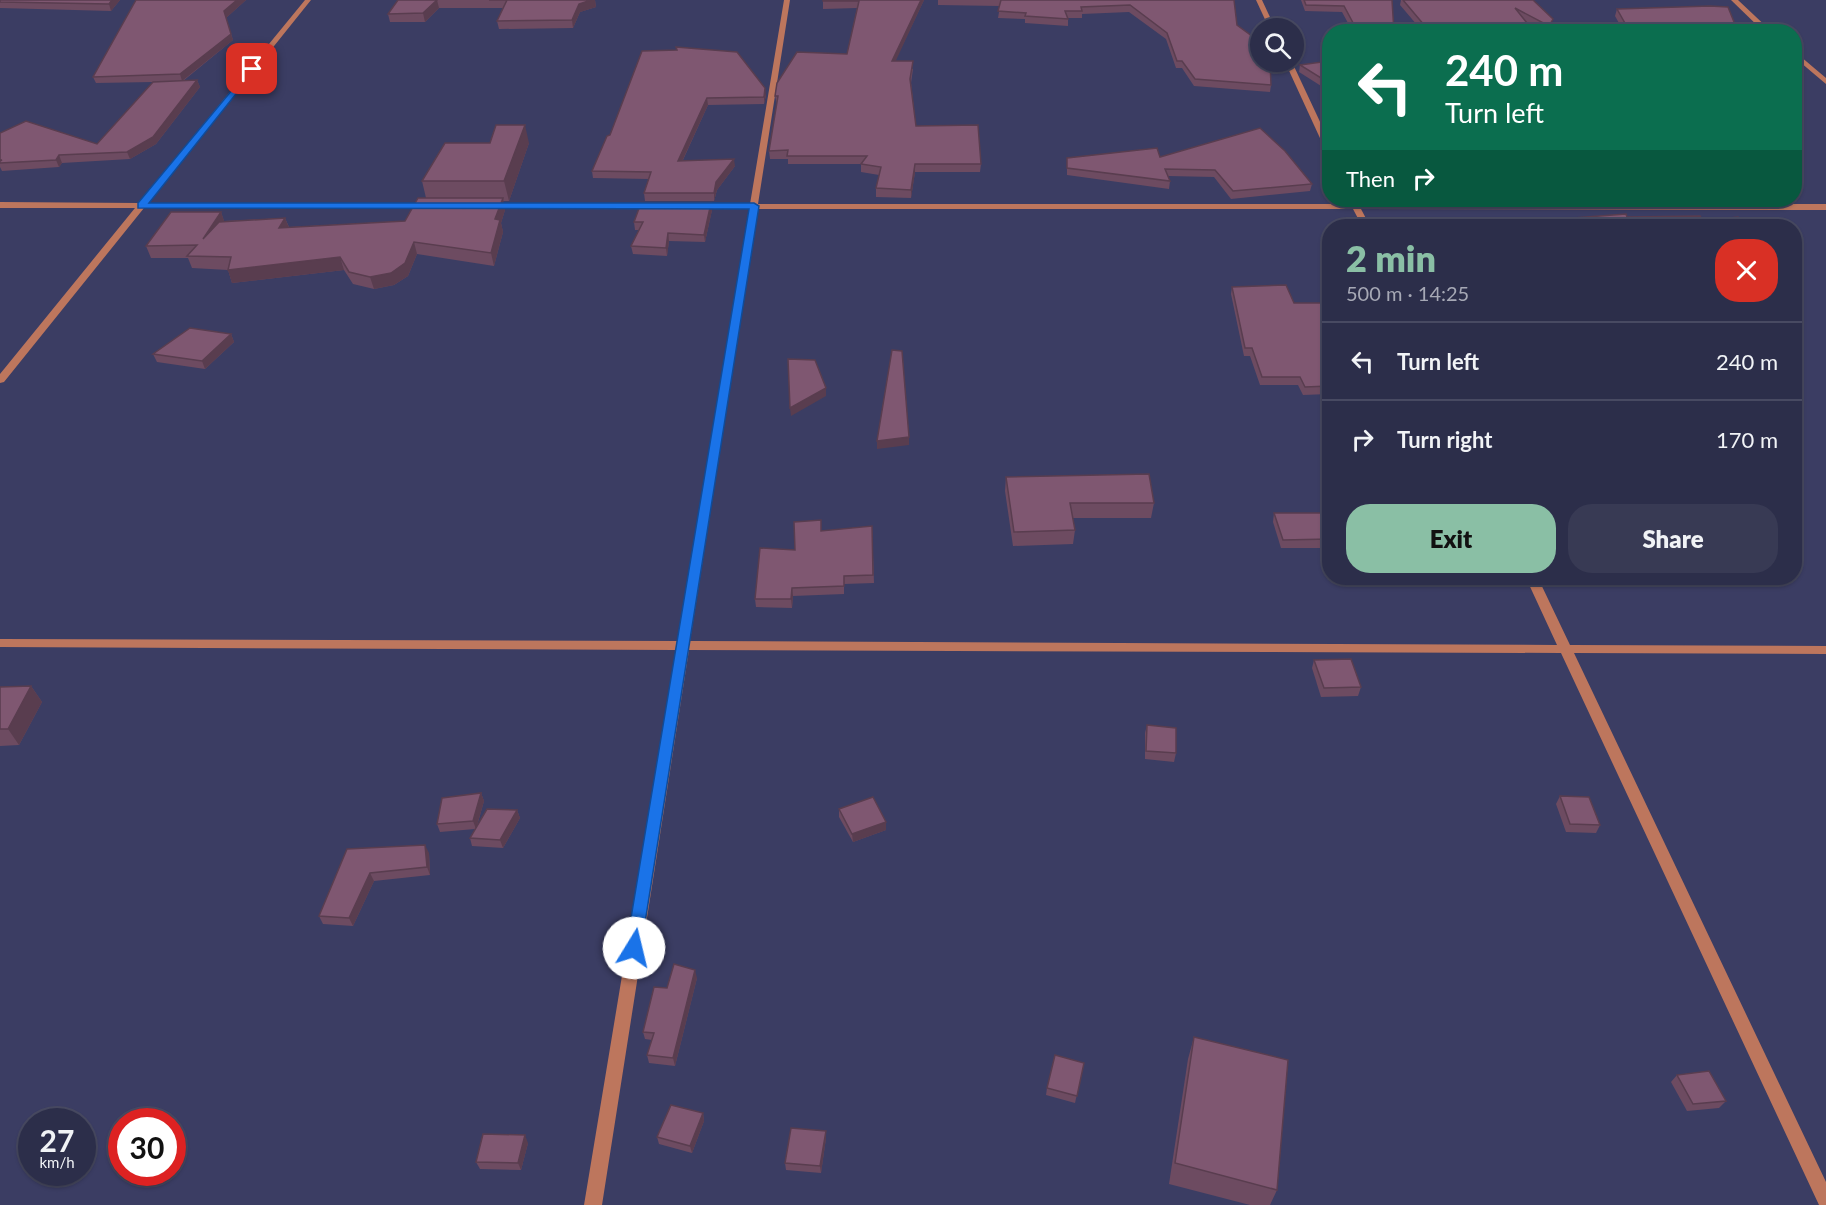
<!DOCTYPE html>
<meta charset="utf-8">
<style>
body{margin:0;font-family:Lato,sans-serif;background:#383a54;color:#f1f3f6;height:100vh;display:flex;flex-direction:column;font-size:22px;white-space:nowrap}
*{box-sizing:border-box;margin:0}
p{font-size:20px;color:#a6a8b5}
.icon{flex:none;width:33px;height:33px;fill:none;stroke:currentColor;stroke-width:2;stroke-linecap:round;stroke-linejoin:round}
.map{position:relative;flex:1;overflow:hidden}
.sheet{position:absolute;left:1322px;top:219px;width:480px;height:366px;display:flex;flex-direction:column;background:#2c2e4a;border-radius:24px;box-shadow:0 2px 4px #0004,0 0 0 2px #484a62}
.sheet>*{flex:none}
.guide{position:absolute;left:1322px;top:24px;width:480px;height:183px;border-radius:24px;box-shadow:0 2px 4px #0004,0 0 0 2px #484a62;background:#0b6e4f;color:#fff;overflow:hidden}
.tools{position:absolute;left:1250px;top:18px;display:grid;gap:12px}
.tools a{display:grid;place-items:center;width:54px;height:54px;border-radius:50%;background:#2c2e4a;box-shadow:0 2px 4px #0004,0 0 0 2px #484a62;font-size:30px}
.speed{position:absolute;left:18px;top:1108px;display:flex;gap:12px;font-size:30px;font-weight:700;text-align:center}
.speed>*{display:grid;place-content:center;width:78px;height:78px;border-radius:50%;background:#2c2e4a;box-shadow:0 2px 4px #0004,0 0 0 2px #484a62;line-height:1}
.speed small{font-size:15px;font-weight:400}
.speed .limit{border:9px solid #d22;background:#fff;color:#111}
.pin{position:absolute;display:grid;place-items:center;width:51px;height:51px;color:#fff;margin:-26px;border-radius:12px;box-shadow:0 3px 9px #0006}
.me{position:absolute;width:66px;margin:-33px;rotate:9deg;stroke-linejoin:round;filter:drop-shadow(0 0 4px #0008)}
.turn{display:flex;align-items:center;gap:21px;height:126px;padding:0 24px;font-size:27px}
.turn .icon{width:78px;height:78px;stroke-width:2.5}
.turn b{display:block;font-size:42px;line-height:51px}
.then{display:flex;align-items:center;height:57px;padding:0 24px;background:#0003;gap:12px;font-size:22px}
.round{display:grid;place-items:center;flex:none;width:63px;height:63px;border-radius:24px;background:#383a54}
.summary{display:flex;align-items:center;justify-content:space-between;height:102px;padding:0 24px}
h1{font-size:36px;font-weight:800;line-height:45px;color:#8abfa5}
.button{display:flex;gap:12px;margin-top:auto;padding:12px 24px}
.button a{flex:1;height:69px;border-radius:24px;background:#8abfa5;color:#111;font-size:24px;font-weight:800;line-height:69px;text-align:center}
.button a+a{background:#383a54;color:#f1f3f6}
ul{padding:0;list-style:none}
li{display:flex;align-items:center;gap:18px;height:78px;padding:0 24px;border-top:2px solid #484a62}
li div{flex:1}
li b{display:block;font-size:22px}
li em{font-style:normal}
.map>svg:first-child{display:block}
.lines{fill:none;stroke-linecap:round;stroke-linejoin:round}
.minor{fill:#bd765d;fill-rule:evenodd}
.wall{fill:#6d4b61}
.shaded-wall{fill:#593d4f}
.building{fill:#7f5771;stroke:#593d4f;stroke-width:1.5}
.route{fill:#1a73e8;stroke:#114b97;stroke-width:1.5}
</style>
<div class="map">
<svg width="1826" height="1205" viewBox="0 0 1826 1205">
<rect width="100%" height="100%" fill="#3b3d63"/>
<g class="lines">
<g class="minor">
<path d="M305 0H311L148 203H430L434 206 433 208H144L4 382 0 383V374L135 208H0V202L139 203Z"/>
<path d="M784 0H790L758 204H1350V200H1356L1359 204H1826V210L1361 209 1370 226H1362L1353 209H758L690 641 1557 645 1526 578H1538L1570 645 1826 646V654L1574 653 1826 1182V1205H1819L1561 653 689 650 602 1205H584L676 650 0 647V639L678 641 749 209H696L692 206 696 203 750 204Z"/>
<path d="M1256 0H1262L1275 28H1269Z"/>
<path d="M1731 0H1738L1772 32H1764Z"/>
<path d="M1794 51 1826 78V84L1794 57Z"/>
<path d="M1285 62H1292L1329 141V151L1325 149Z"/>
<path d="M489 203H655L659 206 655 209 486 208 485 206Z"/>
</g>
</g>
<g class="wall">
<path d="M0 0H120L111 11 0 8Z"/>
<path d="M136 0H246L226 18 233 40 183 81 197 80 200 87 156 144 130 159 62 163 59 167 2 171 0 167V133L97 144 153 82 96 83 93 77Z"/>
<path d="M398 0H595L596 7 580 12 573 28 499 29 497 21 503 8H439L425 22H390L388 14Z"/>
<path d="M823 0H924L895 61 913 69 911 83 916 126 981 164 980 172H915L911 198 876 197V188L879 175 861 172V164H788V159H770L769 151 777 104 775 96 847 54 857 8 823 9Z"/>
<path d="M938 0H1234L1237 25 1271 85 1270 92 1194 86 1182 68H1176L1166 39 1129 12 1082 14V18H1068V26L1025 23V19L998 18 1000 6 938 5Z"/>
<path d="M1301 0H1392L1394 32H1353L1342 12 1305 11Z"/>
<path d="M1401 0H1533L1551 25 1547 32H1545L1525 21 1531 28 1530 32H1423L1400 5Z"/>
<path d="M1617 9 1738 32H1624L1615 16Z"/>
<path d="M676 47 766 95 764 104 708 105 683 160 735 166 717 190 714 201H645L644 193 649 179 593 178 592 171 610 135 677 50Z"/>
<path d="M1329 61V91L1299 72 1300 65Z"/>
<path d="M529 143 509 201H503L505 210 501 223 503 232 494 266 417 254 408 276 394 285 374 289 353 284 344 270 232 283 228 270 192 268 188 258H151L146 246 221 212 224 221 285 218 289 227 405 221 426 198 422 181Z"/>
<path d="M1160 157 1312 184 1310 191 1231 199 1214 177 1168 176 1170 181 1169 189 1067 175V158Z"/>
<path d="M711 203 712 210 705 242 669 241 667 256 633 254 631 246 639 230H635L634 222Z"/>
<path d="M1627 217 1703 221 1744 226H1544L1547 220Z"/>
<path d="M1232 287 1294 303 1329 305V394L1303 395 1298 385H1260L1250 356H1244L1231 294Z"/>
<path d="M231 334 234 342 205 369 157 362 153 354Z"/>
<path d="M1006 477 1154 503 1151 518H1073L1075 530 1073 544 1013 546 1005 491Z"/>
<path d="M1274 513H1329V548H1281L1273 522Z"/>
<path d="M872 526 874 583 844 584V594L793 596 792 608 756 607 755 599 795 550 821 531Z"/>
<path d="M1314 660 1361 687 1358 696 1321 697 1312 668Z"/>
<path d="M31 686 42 702 19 745 0 746V687Z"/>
<path d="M1147 725 1176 753 1174 762 1145 759V733Z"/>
<path d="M481 793 484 801 477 826 517 810 520 818 503 848 472 846 470 838 475 829 440 832 437 824Z"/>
<path d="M1560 796 1600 825 1596 833 1566 832 1556 804Z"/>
<path d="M839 809 886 830 853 842 839 817Z"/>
<path d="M347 849 429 853 430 875 374 881 353 926 323 924 319 916Z"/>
<path d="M697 978 675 1066 649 1063 647 1055 652 1040 645 1039 643 1032 667 988Z"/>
<path d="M1194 1037 1277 1190 1270 1205H1250L1169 1184 1188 1059Z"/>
<path d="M1084 1063 1075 1103 1046 1095 1047 1088Z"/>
<path d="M1677 1075 1726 1101 1719 1108 1687 1111 1671 1082Z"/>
<path d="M703 1113 704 1121 692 1153 659 1144 657 1137Z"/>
<path d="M826 1131V1138L821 1173 786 1170 785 1163Z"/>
<path d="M528 1143 521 1170 480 1169 476 1162Z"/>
</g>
<g class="shaded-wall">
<path d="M112 0H120L111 11 109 4Z"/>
<path d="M237 0H246L226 18 224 11Z"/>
<path d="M437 0 439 8 425 22 423 13Z"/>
<path d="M591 0H595L596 7 580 12 573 28 572 20 579 4Z"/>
<path d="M921 0H924L892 69V61Z"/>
<path d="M1553 19 1551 25 1547 32 1549 26Z"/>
<path d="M231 34 233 40 182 81 180 74Z"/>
<path d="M197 80 200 87 156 144 130 159 127 152Z"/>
<path d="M765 88 766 95 764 104V97Z"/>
<path d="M707 98 708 105 679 168 678 161Z"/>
<path d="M525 125 529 143 509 201 504 181Z"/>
<path d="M59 155 62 163 59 167 56 160Z"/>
<path d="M734 159 735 166 717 190 714 201V193L716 182Z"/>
<path d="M915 164V172L911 198V190Z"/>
<path d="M503 198 505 210 501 223 503 232 494 266 491 253 495 219Z"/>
<path d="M711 203 712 210 705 242 704 235Z"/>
<path d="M221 212 225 224 203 239Z"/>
<path d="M285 218 290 230 279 228Z"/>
<path d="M668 233 669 241 667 256 666 248Z"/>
<path d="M414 242 417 254 408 276 394 285 374 289 370 277Z"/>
<path d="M340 257 344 270 232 283 228 270Z"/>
<path d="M231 334 234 342 205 369 202 361Z"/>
<path d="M826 388V396L791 416 790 408Z"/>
<path d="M909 437V445L877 449V441Z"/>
<path d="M792 588 793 596 792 608 791 599Z"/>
<path d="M31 686 42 702 19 745 8 729Z"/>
<path d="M481 793 484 801 476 829 473 821Z"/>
<path d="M517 810 520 818 503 848 500 840Z"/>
<path d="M886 822V830L853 842 852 834Z"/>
<path d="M425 845 429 853 430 875 427 867Z"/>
<path d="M370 873 374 881 353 926 349 918Z"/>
<path d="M695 970 697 978 675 1066 673 1058Z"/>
<path d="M703 1113 704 1121 692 1153 690 1146Z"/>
<path d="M826 1131V1138L821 1173 820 1166Z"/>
<path d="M525 1135 528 1143 521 1170 518 1163Z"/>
</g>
<g class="building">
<path d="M0 0H112L109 4 0 2Z"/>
<path d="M136 0H237L224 11 231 34 180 74 93 77Z"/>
<path d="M398 0H437L423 13 388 14Z"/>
<path d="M489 0H591L579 4 572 20 497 21 507 0Z"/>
<path d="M823 0H921L892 61H913L910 79 916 126 978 125 981 164H915L911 190 876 188 881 167 861 164 867 156H787L788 150 769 151 778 96H775L777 83 797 52 847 54 859 1H823Z"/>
<path d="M1001 0H1234L1237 25 1260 42V62H1270L1271 85 1195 79 1182 61H1177L1167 33 1130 5 1081 7 1082 11H1065L1068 19 1025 16 1026 13 998 11Z"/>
<path d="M1304 0H1392L1394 32H1358L1344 6 1306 5Z"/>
<path d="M1403 0H1533L1553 19 1549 26 1515 8 1531 28H1473L1476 32H1430Z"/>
<path d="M1710 6 1728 7 1738 32H1630L1617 9Z"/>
<path d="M676 47 737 52 765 88 764 97 707 98 678 161 734 159 716 182 714 193H644L651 172 592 171 607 136 610 135 642 51 677 50Z"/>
<path d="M1329 61V83L1300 65Z"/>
<path d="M197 80 153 137 127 152 59 155 56 160 0 163V161L2 160H0V133L26 121 97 144 153 82Z"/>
<path d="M496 125H525L504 181H422L445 143H490Z"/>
<path d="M1260 128 1285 151 1312 184 1233 191 1215 170 1165 169 1170 181 1067 168V158L1157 148 1160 157Z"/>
<path d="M418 198H503L495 219 500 220 491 253 414 242 405 263 391 273 370 277 349 272 340 257 228 270 231 257 187 256 197 245 146 246 171 212H221L203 239 219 222 285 218 279 228 405 221Z"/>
<path d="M641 203H711L704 235 668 233 666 248 631 246 643 222H634Z"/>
<path d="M1626 214 1627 217 1700 216 1703 221 1738 217 1744 226H1550L1547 220Z"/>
<path d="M1286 285 1294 303H1328L1329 305V386L1305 387 1300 377H1262L1252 348H1245L1232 287Z"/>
<path d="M190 328 231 334 202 361 153 354Z"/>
<path d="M892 350 902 351 909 437 877 441Z"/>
<path d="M788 359 815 360 826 388 790 408Z"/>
<path d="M1149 474 1154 503H1070L1075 530 1014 532 1006 477Z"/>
<path d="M1274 513H1329V539L1283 540Z"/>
<path d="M821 520V531L872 526 873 575 844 576V586L792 588 791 599H755L760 548 795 550 794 522Z"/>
<path d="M1351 659 1361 687 1324 688 1314 660Z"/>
<path d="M31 686 8 729H0V687Z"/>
<path d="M1147 725 1176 728V753L1146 751Z"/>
<path d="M481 793 473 821 437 824 442 798Z"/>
<path d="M1560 796 1589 797 1600 825 1570 824Z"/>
<path d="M873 797 886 822 852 834 839 809Z"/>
<path d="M487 809 517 810 500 840 470 838Z"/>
<path d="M425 845 427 867 370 873 349 918 319 916 347 849Z"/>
<path d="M674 964 695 970 673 1058 647 1055 654 1033 643 1032 654 987 667 988Z"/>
<path d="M1194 1037 1288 1060 1277 1190 1175 1163Z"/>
<path d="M1055 1055 1084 1063 1077 1096 1047 1088Z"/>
<path d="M1709 1071 1726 1101 1693 1104 1677 1075Z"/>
<path d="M671 1105 703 1113 690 1146 657 1137Z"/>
<path d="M791 1128 826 1131 820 1166 785 1163Z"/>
<path d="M483 1134 525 1135 518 1163 476 1162Z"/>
</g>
<path class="route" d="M252 66 256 69 255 70 149 203H754L759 206 640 954 634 956 628 954 626 948 749 209 138 208V203Z"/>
</svg>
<div class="tools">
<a><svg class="icon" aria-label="search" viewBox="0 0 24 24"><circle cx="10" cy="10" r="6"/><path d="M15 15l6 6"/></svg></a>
</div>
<div class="speed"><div>27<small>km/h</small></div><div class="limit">30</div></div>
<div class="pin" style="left:252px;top:69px;background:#d93025"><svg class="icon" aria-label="arrive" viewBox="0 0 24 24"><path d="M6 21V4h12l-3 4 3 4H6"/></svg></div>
<svg class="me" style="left:634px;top:948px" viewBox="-20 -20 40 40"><circle r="19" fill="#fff"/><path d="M0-13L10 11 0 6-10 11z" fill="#1a73e8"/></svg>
<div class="guide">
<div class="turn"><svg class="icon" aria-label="left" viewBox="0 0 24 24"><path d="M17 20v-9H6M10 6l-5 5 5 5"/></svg><div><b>240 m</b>Turn left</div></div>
<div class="then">Then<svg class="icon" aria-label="right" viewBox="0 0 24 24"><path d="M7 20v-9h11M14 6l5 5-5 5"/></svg></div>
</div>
<section class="sheet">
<div class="summary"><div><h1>2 min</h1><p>500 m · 14:25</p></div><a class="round" style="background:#d93025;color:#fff"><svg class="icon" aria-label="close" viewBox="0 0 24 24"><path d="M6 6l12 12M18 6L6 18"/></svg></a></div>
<ul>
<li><svg class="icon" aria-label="left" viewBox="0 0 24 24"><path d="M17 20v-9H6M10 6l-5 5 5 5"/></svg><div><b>Turn left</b></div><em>240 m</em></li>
<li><svg class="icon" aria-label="right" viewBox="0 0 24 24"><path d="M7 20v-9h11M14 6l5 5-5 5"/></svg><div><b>Turn right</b></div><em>170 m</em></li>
</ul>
<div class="button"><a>Exit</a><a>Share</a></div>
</section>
</div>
